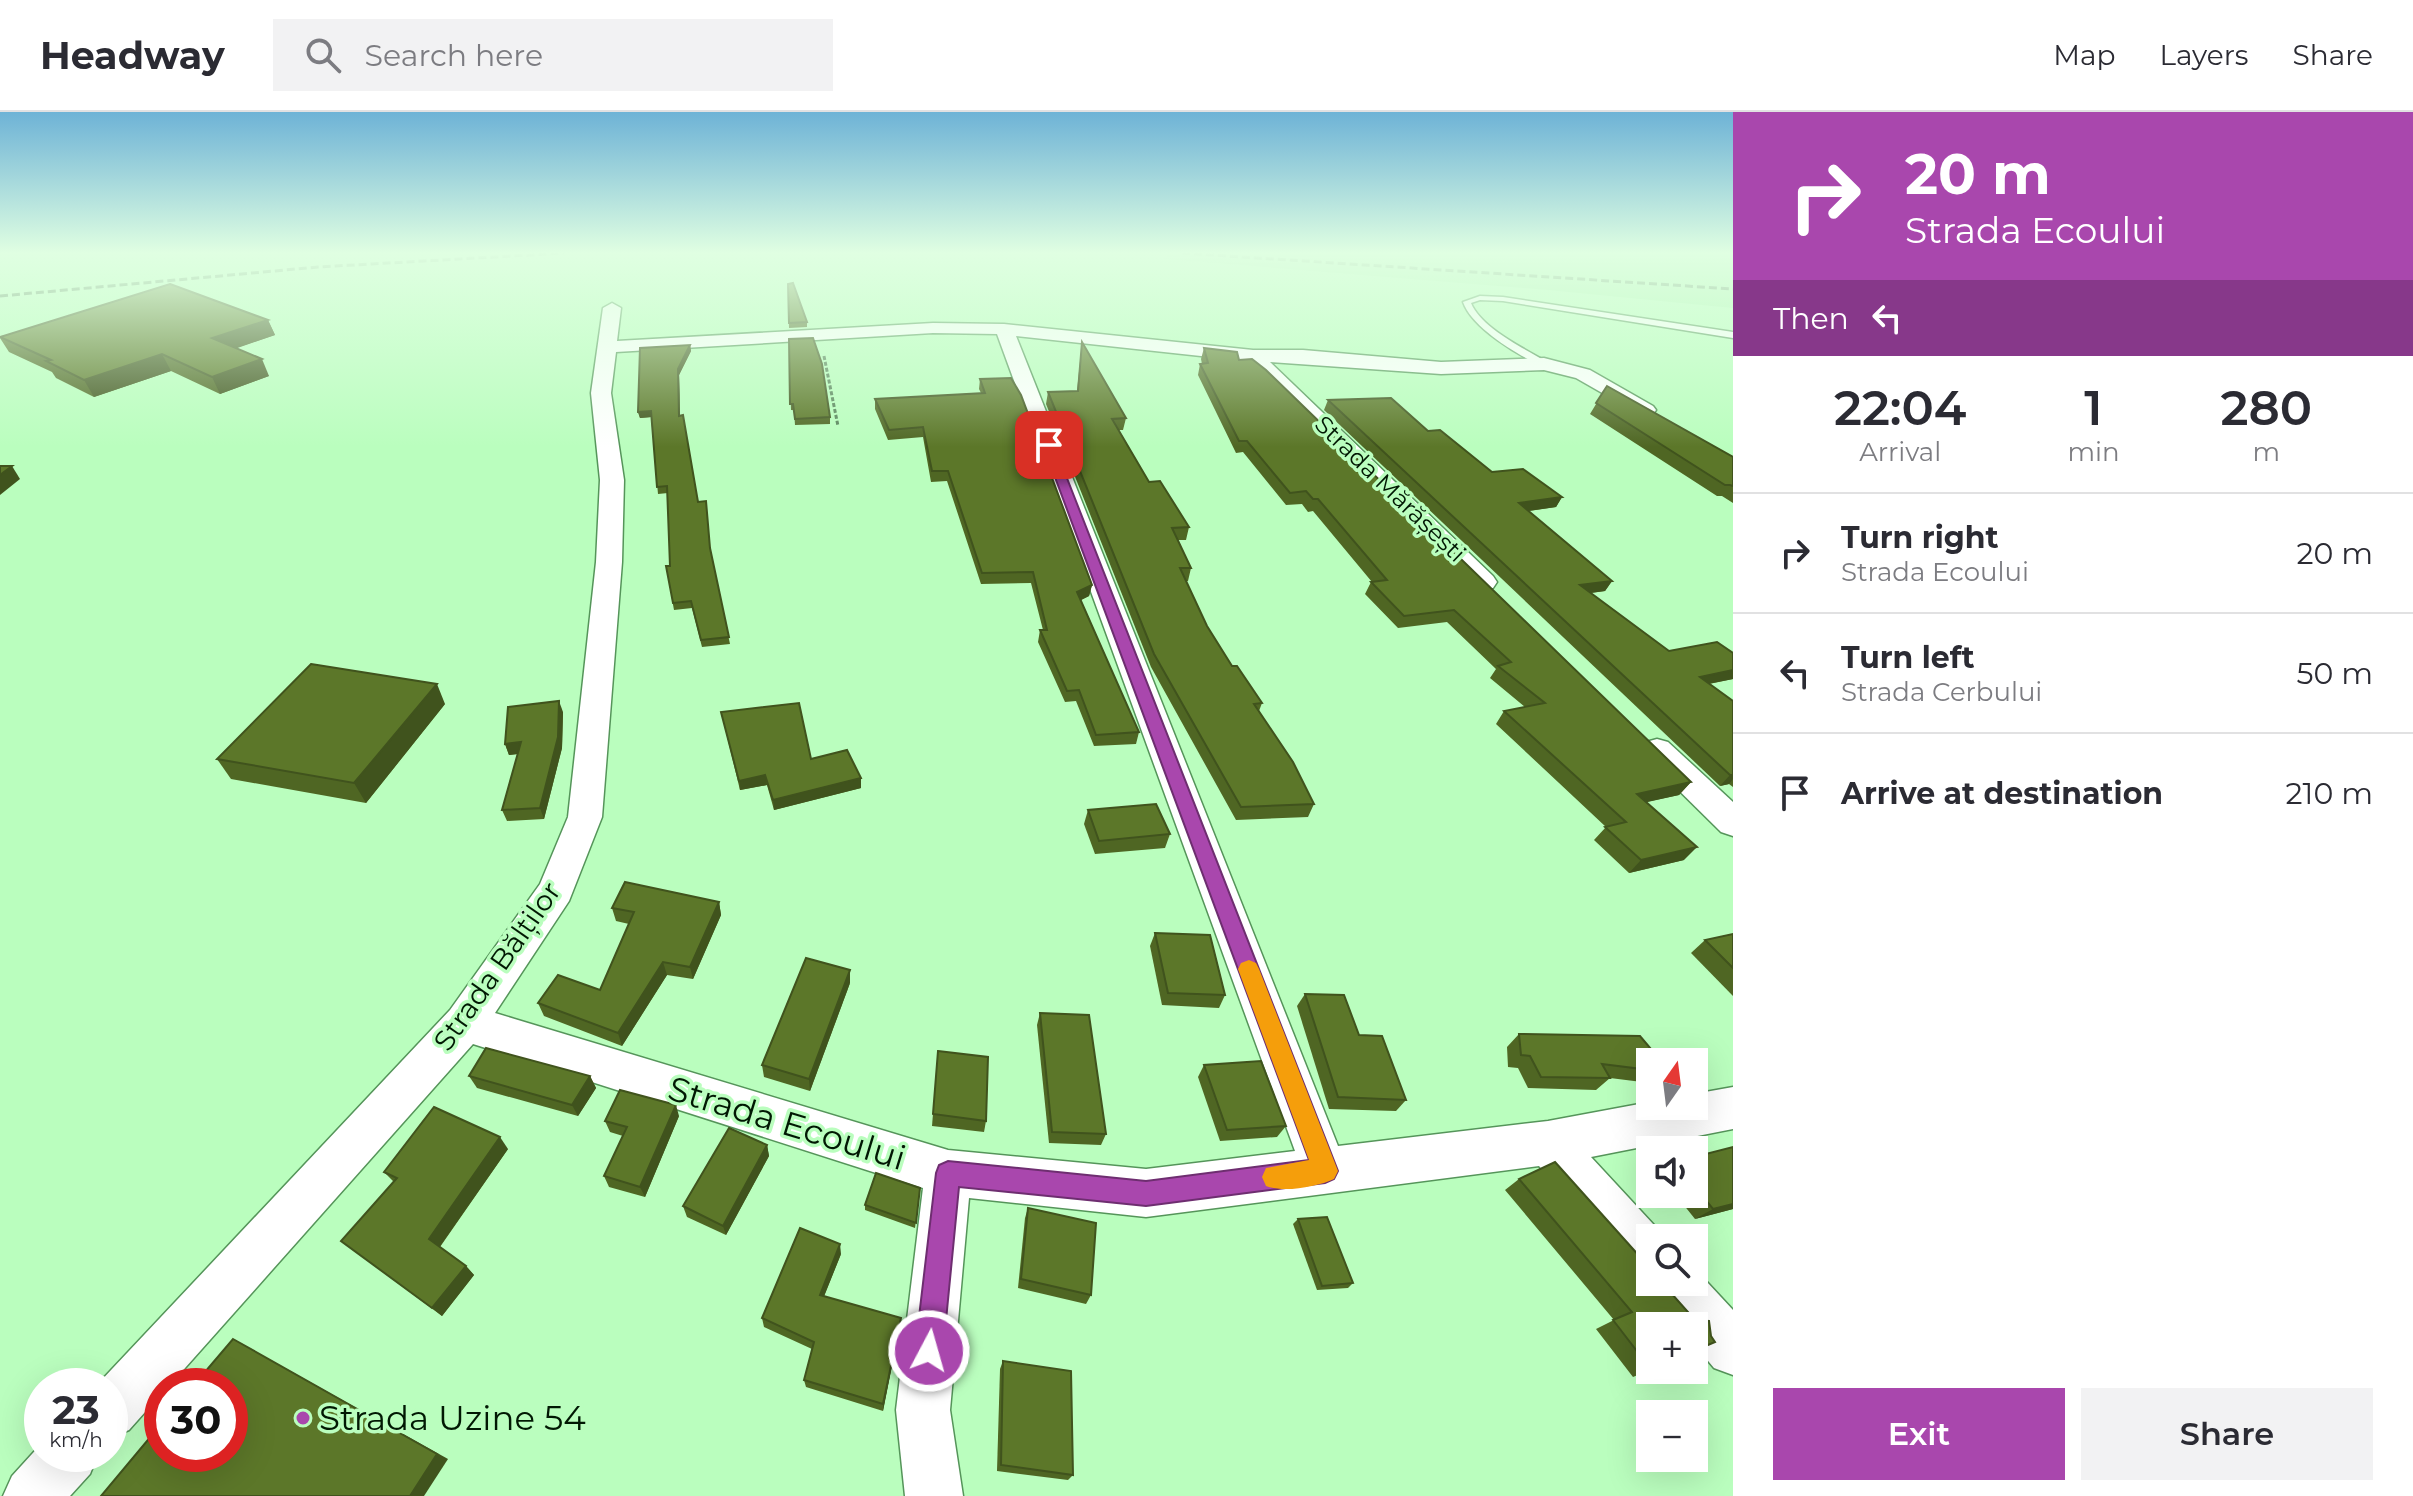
<!DOCTYPE html>
<meta charset="utf-8">
<style>
body{margin:0;font-family:Montserrat,sans-serif;background:#f2f2f3;color:#2b2b33;height:100vh;display:flex;flex-direction:column;font-size:30px;white-space:nowrap}
*{box-sizing:border-box;margin:0}
p{font-size:26px;color:#7c7c81}
.icon{flex:none;width:44px;height:44px;fill:none;stroke:currentColor;stroke-width:2;stroke-linecap:round;stroke-linejoin:round}
.map{position:relative;flex:1;overflow:hidden}
.side{display:flex;flex-direction:column;background:#fff;width:680px}
.side>*{flex:none}
.guide{background:#a947ad;color:#fff;overflow:hidden}
.needle{width:52px;rotate:14deg}
.controls{position:absolute;left:1636px;top:936px;display:grid;gap:16px}
.controls a{display:grid;place-items:center;width:72px;height:72px;border-radius:0px;background:#fff;box-shadow:0 8px 32px #0002;font-size:40px}
.speed{position:absolute;left:24px;top:1256px;display:flex;gap:16px;font-size:40px;font-weight:700;text-align:center}
.speed>*{display:grid;place-content:center;width:104px;height:104px;border-radius:50%;background:#fff;box-shadow:0 8px 32px #0002;line-height:1}
.speed small{font-size:20px;font-weight:400}
.speed .limit{border:12px solid #d22;background:#fff;color:#111}
.pin{position:absolute;display:grid;place-items:center;width:68px;height:68px;color:#fff;margin:-34px;border-radius:16px;box-shadow:0 4px 12px #0006}
.me{position:absolute;width:88px;margin:-44px;rotate:6deg;stroke-linejoin:round;filter:drop-shadow(0 0 6px #0008)}
.turn{display:flex;align-items:center;gap:28px;height:168px;padding:0 40px;font-size:36px}
.turn .icon{width:104px;height:104px;stroke-width:2.5}
.turn b{display:block;font-size:56px;line-height:68px}
.then{display:flex;align-items:center;height:76px;padding:0 40px;background:#0003;gap:16px;font-size:30px}
.eta{display:flex;justify-content:space-evenly;align-items:center;height:136px;text-align:center}
.eta b{font-size:48px;font-weight:600;line-height:56px}
.button{display:flex;gap:16px;margin-top:auto;padding:16px 40px}
.button a{flex:1;height:92px;border-radius:0px;background:#a947ad;color:#fff;font-size:32px;font-weight:600;line-height:92px;text-align:center}
.button a+a{background:#f2f2f3;color:#2b2b33}
ul{padding:0;list-style:none}
li{display:flex;align-items:center;gap:24px;height:120px;padding:0 40px;border-top:2px solid #e1e1e2}
li div{flex:1}
li b{display:block;font-size:30px}
li em{font-style:normal}
header{display:flex;align-items:center;gap:48px;box-sizing:border-box;height:112px;padding:0 40px;background:#fff;border-bottom:2px solid #e1e1e2}
header strong{font-size:38px}
nav{display:flex;gap:44px;margin-inline-start:auto;font-size:28px}
.search{width:560px;height:72px;background:#f2f2f3;display:flex;align-items:center;gap:20px;box-sizing:border-box;padding:0 28px;border-radius:0px;color:#7c7c81;font-size:30px}
main{display:flex;flex:1;min-height:0}
.map>svg:first-child{display:block}
.built{fill:#acf6b0}
.lines{fill:none;stroke-linecap:round;stroke-linejoin:round}
.service-casing{stroke:#55955a;stroke-width:3}
.minor-casing{stroke:#55955a;stroke-width:3}
.path{stroke:#57835a;stroke-width:3;stroke-dasharray:4 2;stroke-linecap:butt}
.service{fill:#fff;fill-rule:evenodd}
.minor{fill:#fff;fill-rule:evenodd}
.rail{stroke:#558158;stroke-width:3;stroke-dasharray:8 4;stroke-linecap:butt}
.wall{fill:#4f6623}
.shaded-wall{fill:#40531d}
.building{fill:#5c7729;stroke:#40531d;stroke-width:2}
.route{fill:#a947ad;stroke:#6e2e70;stroke-width:2}
.slow{fill:#f59e0b}
.poi-dot{fill:#a947ad;stroke:#bafebe;stroke-width:3}
.labels{text-anchor:middle;stroke-width:7;stroke-linejoin:round;paint-order:stroke}
.far-street-label{font-size:24px;fill:#011803;stroke:#bafebe}
.street-label{font-size:28px;fill:#011803;stroke:#bafebe}
.near-street-label{font-size:34px;fill:#011803;stroke:#bafebe}
.near-poi-label{font-size:34px;fill:#011803;stroke:#bafebe;text-anchor:start}
</style>
<header>
<strong>Headway</strong>
<div class="search"><svg class="icon" aria-label="search" viewBox="0 0 24 24"><circle cx="10" cy="10" r="6"/><path d="M15 15l6 6"/></svg>Search here</div>
<nav><a>Map</a><a>Layers</a><a>Share</a></nav>
</header>
<main>
<div class="map">
<svg width="1733" height="1384" viewBox="0 0 1733 1384">
<rect width="100%" height="100%" fill="#bafebe"/>
<path class="built" d="M1168 141H1733V196L1548 178 1166 147Z"/>
<g class="lines">
<defs>
<path id="service" d="M1480 184 1503 185 1733 220V226L1503 189 1480 188 1471 191C1481 216 1525 237 1547 250V254L1544 255C1519 244 1472 216 1463 190Z"/>
<g id="minor">
<path d="M612 191 621 196 617 229 933 211 1004 212 1253 238H1303L1441 250 1544 246 1590 258 1653 294 1656 298 1653 302H1639L1576 266 1544 258 1441 262 1270 250 1493 464 1497 470 1493 476H1475L1247 249 1016 224 1338 1034 1548 1009 1650 990V994H1694V982L1733 975V1017L1591 1045 1666 1126H1650V1170H1694V1156L1733 1198V1263L1714 1256 1694 1232V1214H1678L1655 1188 1648 1169 1633 1162 1539 1054 1146 1105 969 1086 950 1298 963 1384H905L896 1298 923 1076 473 932 169 1274H162V1281L129 1318 110 1326V1274H96L450 898 540 772 568 705 596 450 600 368 591 281 603 196ZM933 221 997 222 1295 1039 1146 1057 948 1038 495 901 569 789 602 705 622 450 624 368 611 281 616 240Z"/>
<path d="M1657 627 1668 630 1733 690V724L1721 720 1646 646 1641 638 1646 630Z"/>
<path d="M42 1331V1342H98L90 1362 70 1384H3L12 1364Z"/>
</g>
</defs>
<use href="#service" class="service-casing"/>
<use href="#minor" class="minor-casing"/>
<path class="path" d="M824 244 838 314"/>
<use href="#service" class="service"/>
<use href="#minor" class="minor"/>
<g class="rail">
<path d="M1182 141 1733 177"/>
<path d="M0 184 318 155 564 141"/>
</g>
</g>
<g class="wall">
<path d="M788 172 807 210V215L789 216Z"/>
<path d="M268 208 275 223 236 236 269 264 220 282 171 259 94 285 56 266 52 260 9 240 0 226V224Z"/>
<path d="M789 227 830 305V312L795 313 794 298H791Z"/>
<path d="M1082 230 1126 306 1123 318H1119L1149 370 1189 415 1186 428H1178L1191 456 1188 469H1186L1207 514 1232 554 1262 591 1259 599 1314 692 1308 705 1236 708 1151 555 1046 292 1048 280 1077 279Z"/>
<path d="M690 233 691 239 679 263 680 304 698 390 710 438 730 532 702 535 692 496 674 498 666 454H670L668 381 658 382 651 305 640 306 638 300Z"/>
<path d="M1204 236 1239 248 1691 670 1679 683 1646 690 1684 748 1629 761 1594 728 1606 715 1496 612 1504 599 1525 595 1490 566 1496 557 1447 510 1398 516 1365 482 1371 470H1372L1313 399 1308 400 1302 392 1286 393 1243 340 1236 341 1198 263 1200 252H1202L1201 247Z"/>
<path d="M980 267 1092 473 1089 484 1081 488 1139 620 1136 632 1094 634 1076 589 1065 590 1038 530 1040 518H1043L1031 471 981 472 947 369 931 370 923 325 888 328 875 297V287L981 281 979 277Z"/>
<path d="M1607 274 1733 345V391L1722 384H1717L1590 302Z"/>
<path d="M1328 288 1428 319 1492 360 1562 385 1556 395 1529 399 1612 469 1605 479 1591 481 1669 539 1733 541V567L1709 572 1733 589V675L1729 672 1720 674 1324 298Z"/>
<path d="M445 592 366 691 231 667 217 647Z"/>
<path d="M563 600 562 636 544 707 507 709 502 698 518 642 509 643 505 632Z"/>
<path d="M721 600 811 647 861 676 774 698 767 673 740 678Z"/>
<path d="M1088 698 1170 722 1165 736 1095 742 1084 712Z"/>
<path d="M719 790 721 803 693 867 667 863 622 934 544 904 538 891 600 878 629 812 616 809 612 796Z"/>
<path d="M1155 821 1225 883 1219 896 1162 893 1150 834Z"/>
<path d="M1733 822V884L1691 841 1705 828Z"/>
<path d="M850 871 810 979 764 965 762 953Z"/>
<path d="M1305 882 1359 923 1406 988 1396 999 1329 997 1297 894Z"/>
<path d="M1040 901 1106 1022 1101 1033 1049 1031 1037 913Z"/>
<path d="M1519 922 1650 950V971L1610 966 1596 978 1528 976 1518 956 1508 955 1507 935Z"/>
<path d="M938 939 986 1009 984 1020 932 1014Z"/>
<path d="M1204 953 1286 1014 1277 1025 1220 1029 1198 965Z"/>
<path d="M469 964H590L596 976 578 1004 477 976Z"/>
<path d="M679 1004 645 1085 609 1075 604 1064 623 1024 610 1020 605 1009Z"/>
<path d="M767 1033 769 1044 726 1123 687 1105 683 1094Z"/>
<path d="M508 1037 440 1135 466 1154 474 1163 442 1204 341 1129 394 1070 384 1060Z"/>
<path d="M1694 1045 1733 1097 1695 1107 1675 1082H1694Z"/>
<path d="M1519 1067 1650 1214V1258L1633 1265 1596 1217 1614 1208 1505 1078Z"/>
<path d="M920 1076 915 1116 865 1098V1093Z"/>
<path d="M1028 1096 1091 1183 1086 1192 1018 1176 1025 1106Z"/>
<path d="M1298 1107 1353 1171 1348 1176 1317 1178 1293 1112Z"/>
<path d="M841 1142 824 1184 901 1206 883 1299 806 1275 804 1268 812 1237 764 1215 762 1206Z"/>
<path d="M1003 1249 1073 1363 1068 1368 997 1359 1000 1257Z"/>
</g>
<g class="shaded-wall">
<path d="M268 208 275 223 220 242 212 226Z"/>
<path d="M690 233 691 239 679 263 680 310 678 257Z"/>
<path d="M162 242 171 259 94 285 84 268Z"/>
<path d="M262 247 269 264 220 282 212 265Z"/>
<path d="M651 299 652 305 640 306 638 300Z"/>
<path d="M12 354 20 367 0 383V363Z"/>
<path d="M1562 385 1556 395 1514 401 1519 391Z"/>
<path d="M1612 469 1605 479 1574 483 1580 473Z"/>
<path d="M1092 473 1089 484 1075 491 1077 480Z"/>
<path d="M1733 558V567L1692 575 1700 565Z"/>
<path d="M437 572 445 592 366 691 354 671Z"/>
<path d="M559 589 563 600 562 636 544 707 540 696Z"/>
<path d="M521 630 525 641 509 643 505 632Z"/>
<path d="M765 663 767 673 740 678 739 669Z"/>
<path d="M1730 663H1733V667L1729 672 1720 674Z"/>
<path d="M861 666V676L774 698 773 688Z"/>
<path d="M1691 670 1679 683 1625 695 1637 682Z"/>
<path d="M1697 735 1684 748 1629 761 1641 748Z"/>
<path d="M719 790 721 803 693 867 690 855Z"/>
<path d="M663 850 667 863 622 934 618 921Z"/>
<path d="M850 858V871L810 979 809 967Z"/>
<path d="M590 964 596 976 578 1004 572 993Z"/>
<path d="M676 993 679 1004 645 1085 640 1075Z"/>
<path d="M500 1025 508 1037 438 1137 429 1127Z"/>
<path d="M767 1033 769 1044 726 1123 723 1114Z"/>
<path d="M1733 1092V1097L1695 1107 1713 1097Z"/>
<path d="M840 1132 841 1142 821 1192 820 1183Z"/>
<path d="M466 1154 474 1163 442 1204 432 1196Z"/>
<path d="M901 1206 900 1214 883 1299V1292Z"/>
<path d="M233 1227 448 1347 424 1384H410Z"/>
</g>
<g class="building">
<path d="M793 171 807 210 789 211 788 172Z"/>
<path d="M170 172 268 208 212 226 262 247 212 265 162 242 84 268 46 249 51 248 0 225Z"/>
<path d="M813 226 822 252 830 305 795 307 793 292H790L789 227Z"/>
<path d="M1082 230 1126 306 1112 307 1149 370 1160 369 1189 415 1172 416 1191 456H1180L1207 514 1232 554H1237L1262 591 1254 592 1293 650 1314 692 1241 695 1154 542 1048 280 1078 279Z"/>
<path d="M690 233 678 257 679 304 683 303 698 390 706 389 710 436 729 525 701 528 691 489 673 491 666 454H670L667 374 657 375 651 299 638 300 640 236Z"/>
<path d="M1204 236 1237 240 1239 248 1252 247 1266 258 1691 670 1637 682 1697 735 1641 748 1605 715 1626 710 1504 599 1545 591 1498 554 1511 550 1454 498 1404 504 1371 470 1387 468 1318 387H1313L1306 379 1290 381 1247 329H1239L1200 252 1208 251Z"/>
<path d="M1011 266 1021 283 1092 473 1077 480 1139 620 1096 623 1079 578 1067 579 1040 518H1047L1033 460 982 461 948 359H932L923 315 889 318 875 287 985 281 980 267Z"/>
<path d="M1607 274 1733 345V374L1730 373H1725L1596 291Z"/>
<path d="M1391 286 1428 319 1440 318 1492 360 1523 357 1562 385 1519 391 1612 469 1580 473 1669 539 1717 530 1733 541V558L1700 565 1733 589V663H1730L1328 288Z"/>
<path d="M0 354H12L0 363Z"/>
<path d="M311 552 437 572 354 671 217 647Z"/>
<path d="M559 589 558 625 540 696 502 698 521 630 505 632 508 595Z"/>
<path d="M799 591 811 647 847 638 861 666 773 688 765 663 739 669 721 600Z"/>
<path d="M1156 692 1170 722 1099 729 1088 698Z"/>
<path d="M625 770 719 790 690 855 663 850 618 921 538 891 558 863 600 878 634 800 612 796Z"/>
<path d="M1155 821 1210 823 1225 883 1168 881Z"/>
<path d="M1733 822V856L1705 828Z"/>
<path d="M806 846 850 858 809 967 762 953Z"/>
<path d="M1305 882 1344 883 1359 923 1382 924 1406 988 1338 985Z"/>
<path d="M1040 901 1089 903 1106 1022 1052 1020Z"/>
<path d="M1519 922 1640 924 1662 950H1650V958L1602 952 1610 966 1541 965 1530 944 1521 943Z"/>
<path d="M486 936 590 964 572 993 469 964Z"/>
<path d="M938 939 988 945 986 1009 933 1002Z"/>
<path d="M1261 949 1286 1014 1227 1018 1204 953Z"/>
<path d="M620 978 676 993 640 1075 604 1064 627 1015 605 1009Z"/>
<path d="M434 995 500 1025 429 1127 466 1154 432 1196 341 1129 397 1066 384 1060Z"/>
<path d="M729 1016 767 1033 723 1114 683 1094Z"/>
<path d="M1733 1035V1092L1713 1097 1694 1074V1045Z"/>
<path d="M1555 1050 1650 1156V1170H1667L1671 1181 1695 1208 1709 1209 1711 1224 1715 1230 1694 1239V1214H1650V1256L1613 1208 1632 1200 1519 1067Z"/>
<path d="M876 1061 920 1076 916 1111 865 1093Z"/>
<path d="M1028 1096 1096 1111 1091 1183 1021 1167Z"/>
<path d="M1327 1105 1353 1171 1322 1174 1298 1107Z"/>
<path d="M800 1116 840 1132 820 1183 901 1206 883 1292 804 1268 814 1230 762 1206Z"/>
<path d="M233 1227 437 1342 410 1384H101L162 1311V1342H230V1274H193Z"/>
<path d="M1003 1249 1071 1259 1073 1363 1001 1353Z"/>
</g>
<linearGradient id="sky" x2="0" y2="1"><stop stop-color="#6eb3d6"/><stop offset="0.42" stop-color="#e0ffe2"/><stop offset="1" stop-color="#e0ffe2" stop-opacity="0"/></linearGradient>
<rect width="1733" height="335" fill="url(#sky)"/>
<path class="route" d="M1049 329 1054 333 1338 1059 1334 1067 1325 1071 1146 1094 959 1075 943 1239 939 1249 929 1253 919 1249 915 1239 936 1061 939 1053 948 1049 1146 1069 1309 1048 1043 333Z"/>
<path class="slow" d="M1249 848 1256 851 1259 857 1338 1059 1334 1067C1317 1075 1283 1081 1266 1074L1262 1065 1266 1056 1309 1048 1238 857 1241 851Z"/>
<circle class="poi-dot" cx="303" cy="1306" r="8"/>
<g class="labels">
<g class="far-street-label">
<text transform="translate(1390 377) rotate(44)" y="8">Strada Mărășești</text>
</g>
<g class="street-label">
<text transform="translate(497 854) rotate(-55)" y="10">Strada Bălților</text>
</g>
<g class="near-street-label">
<text transform="translate(787 1011) rotate(17)" y="12">Strada Ecoului</text>
</g>
<g class="near-poi-label">
<text x="319" y="1318">Strada Uzine 54</text>
</g>
</g>
</svg>
<div class="controls">
<a><svg class="needle" viewBox="-14 -14 28 28"><path d="M0-13l5 13h-10z" fill="#e53935"/><path d="M0 13l5-13h-10z" fill="#7c7c81"/></svg></a>
<a><svg class="icon" aria-label="sound" viewBox="0 0 24 24"><path d="M4 9h4l5-4v14l-5-4H4zM17 9q2 3 0 6"/></svg></a>
<a><svg class="icon" aria-label="search" viewBox="0 0 24 24"><circle cx="10" cy="10" r="6"/><path d="M15 15l6 6"/></svg></a>
<a>+</a>
<a>−</a>
</div>
<div class="speed"><div>23<small>km/h</small></div><div class="limit">30</div></div>
<div class="pin" style="left:1049px;top:333px;background:#d93025"><svg class="icon" aria-label="arrive" viewBox="0 0 24 24"><path d="M6 21V4h12l-3 4 3 4H6"/></svg></div>
<svg class="me" style="left:929px;top:1239px" viewBox="-20 -20 40 40"><circle r="17" fill="#a947ad" stroke="#fff" stroke-width="3"/><path d="M0-11L8 9 0 5-8 9z" fill="#fff"/></svg>
</div>
<section class="side">
<div class="guide">
<div class="turn"><svg class="icon" aria-label="right" viewBox="0 0 24 24"><path d="M7 20v-9h11M14 6l5 5-5 5"/></svg><div><b>20 m</b>Strada Ecoului</div></div>
<div class="then">Then<svg class="icon" aria-label="left" viewBox="0 0 24 24"><path d="M17 20v-9H6M10 6l-5 5 5 5"/></svg></div>
</div>
<div class="eta">
<div><b>22:04</b><p>Arrival</p></div>
<div><b>1</b><p>min</p></div>
<div><b>280</b><p>m</p></div>
</div>
<ul>
<li><svg class="icon" aria-label="right" viewBox="0 0 24 24"><path d="M7 20v-9h11M14 6l5 5-5 5"/></svg><div><b>Turn right</b><p>Strada Ecoului</p></div><em>20 m</em></li>
<li><svg class="icon" aria-label="left" viewBox="0 0 24 24"><path d="M17 20v-9H6M10 6l-5 5 5 5"/></svg><div><b>Turn left</b><p>Strada Cerbului</p></div><em>50 m</em></li>
<li><svg class="icon" aria-label="arrive" viewBox="0 0 24 24"><path d="M6 21V4h12l-3 4 3 4H6"/></svg><div><b>Arrive at destination</b></div><em>210 m</em></li>
</ul>
<div class="button"><a>Exit</a><a>Share</a></div>
</section>
</main>
